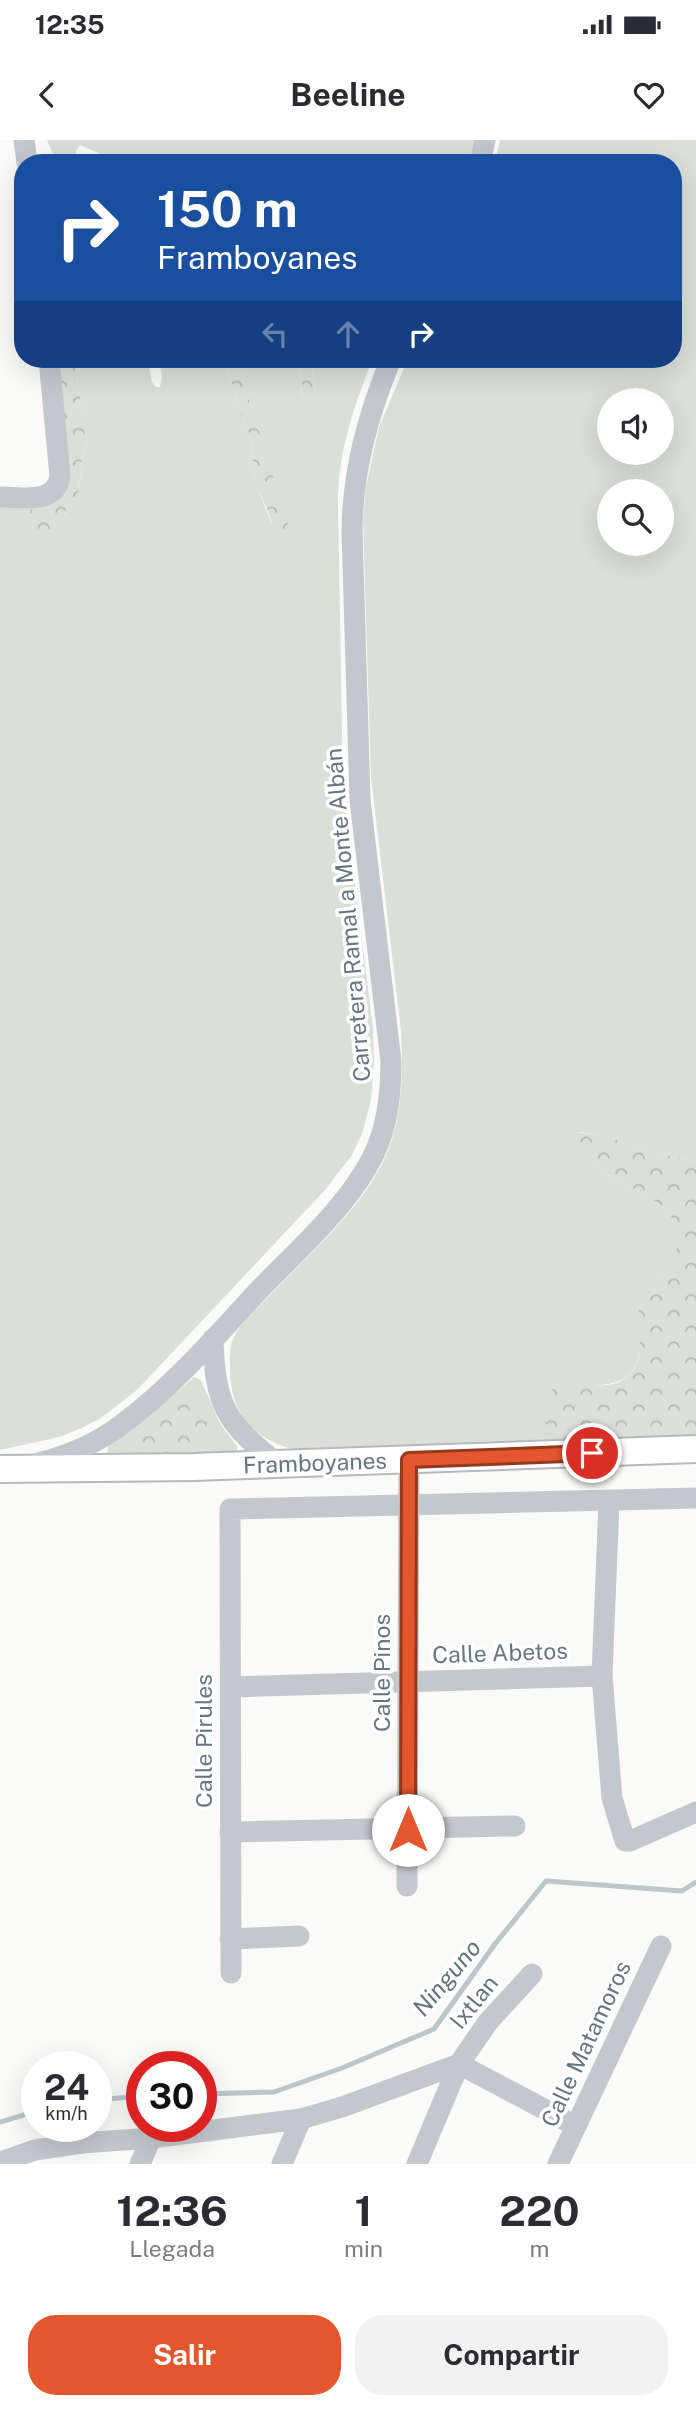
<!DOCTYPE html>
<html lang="es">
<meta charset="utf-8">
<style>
body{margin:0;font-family:"Public Sans",sans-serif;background:#f2f2f3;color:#2b2b33;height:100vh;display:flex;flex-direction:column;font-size:26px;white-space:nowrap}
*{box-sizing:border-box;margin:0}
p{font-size:23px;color:#7c7c81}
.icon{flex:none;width:38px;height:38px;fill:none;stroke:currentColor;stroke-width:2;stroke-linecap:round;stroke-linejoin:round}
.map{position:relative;height:2024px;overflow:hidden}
.panel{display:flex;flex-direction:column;background:#fff;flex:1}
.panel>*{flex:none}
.banner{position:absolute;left:14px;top:14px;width:668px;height:214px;border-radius:28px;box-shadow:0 7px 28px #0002;background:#1a4fa0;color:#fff;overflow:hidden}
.buttons{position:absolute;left:597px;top:248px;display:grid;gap:14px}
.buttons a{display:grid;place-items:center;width:77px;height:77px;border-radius:50%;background:#fff;box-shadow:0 7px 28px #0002;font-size:35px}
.speed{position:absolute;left:21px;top:1911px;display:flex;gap:14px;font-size:35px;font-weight:700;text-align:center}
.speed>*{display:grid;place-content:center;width:91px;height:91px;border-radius:50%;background:#fff;box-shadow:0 7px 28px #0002;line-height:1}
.speed small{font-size:18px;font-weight:400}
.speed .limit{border:10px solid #d22;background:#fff;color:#111}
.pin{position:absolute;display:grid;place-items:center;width:60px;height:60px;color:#fff;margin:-30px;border:4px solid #fff;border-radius:50%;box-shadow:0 2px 7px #0007}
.me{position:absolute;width:77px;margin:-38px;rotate:0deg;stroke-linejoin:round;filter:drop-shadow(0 0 5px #0008)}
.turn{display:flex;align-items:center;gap:24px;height:147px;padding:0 28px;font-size:32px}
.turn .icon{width:91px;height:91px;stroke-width:2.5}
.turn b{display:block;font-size:49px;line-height:60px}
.lanes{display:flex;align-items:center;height:66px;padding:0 28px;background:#0003;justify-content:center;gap:35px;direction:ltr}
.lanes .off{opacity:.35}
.eta{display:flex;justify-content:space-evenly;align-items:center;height:119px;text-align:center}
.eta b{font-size:42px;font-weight:700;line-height:49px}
.button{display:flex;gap:14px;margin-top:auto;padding:14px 28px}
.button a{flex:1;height:80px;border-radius:28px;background:#e4572e;color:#fff;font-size:28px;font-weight:700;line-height:80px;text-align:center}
.button a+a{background:#f2f2f3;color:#2b2b33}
.status{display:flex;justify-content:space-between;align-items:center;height:49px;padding:0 35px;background:#fff;direction:ltr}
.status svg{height:19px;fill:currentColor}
header{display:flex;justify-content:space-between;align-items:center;height:91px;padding:0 28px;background:#fff;font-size:32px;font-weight:700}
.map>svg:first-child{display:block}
.grass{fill:#dadfd7;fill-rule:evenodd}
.forest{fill:url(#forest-crowns)}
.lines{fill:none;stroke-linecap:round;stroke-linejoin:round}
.stream{stroke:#bbc7cb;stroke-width:5}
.major-casing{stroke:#b5babe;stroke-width:30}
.minor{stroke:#c3c8cc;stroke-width:21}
.major{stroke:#fff;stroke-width:26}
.route-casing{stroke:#94391e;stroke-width:18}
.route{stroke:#e4572e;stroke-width:12}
.labels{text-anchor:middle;stroke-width:7;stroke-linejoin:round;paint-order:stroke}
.street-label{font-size:23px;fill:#657683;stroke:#fff}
.water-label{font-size:24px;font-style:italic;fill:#60757c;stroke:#fff}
</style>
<div class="status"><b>12:35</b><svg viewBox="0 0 49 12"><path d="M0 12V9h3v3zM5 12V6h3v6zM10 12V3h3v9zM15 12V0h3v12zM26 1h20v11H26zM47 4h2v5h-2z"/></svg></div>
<header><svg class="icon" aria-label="back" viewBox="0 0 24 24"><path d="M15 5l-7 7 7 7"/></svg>Beeline<svg class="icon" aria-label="heart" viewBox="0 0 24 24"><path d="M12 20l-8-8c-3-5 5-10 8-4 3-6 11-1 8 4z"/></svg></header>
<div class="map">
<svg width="696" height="2024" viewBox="0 0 696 2024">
<defs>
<pattern id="forest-crowns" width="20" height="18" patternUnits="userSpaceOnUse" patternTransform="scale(1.75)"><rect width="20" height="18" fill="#dadfd7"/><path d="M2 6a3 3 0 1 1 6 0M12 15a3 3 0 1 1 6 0" fill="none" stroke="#b4b9b4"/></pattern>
</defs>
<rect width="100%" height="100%" fill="#fafaf8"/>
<g class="grass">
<path d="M47 0H474L470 23H106L105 16 80 5 76 11 77 23H57Z"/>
<path d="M500 0H696V1022L652 1012 602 995 579 992V1014C588 1022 599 1029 609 1036 626 1046 661 1059 671 1076 696 1125 651 1128 641 1161 638 1170 640 1179 640 1188 642 1224 636 1243 597 1245L559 1298 583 1303 292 1309C251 1298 230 1271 230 1228 230 1220 229 1210 232 1202 240 1182 259 1167 273 1152 311 1112 358 1072 383 1022 403 981 403 936 401 891L371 637 363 380 366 347 379 287 408 219H674V23H495ZM609 261H662V313H609ZM609 352H662V404H609Z"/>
<path d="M81 219H148L152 242 156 247H160L162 237 159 219H223L229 232 239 271 250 295 256 345 272 383 290 393 236 219H300L302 254 306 266 315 250 311 219H358L362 227 369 228C352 272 338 315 338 362L343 649 373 888 374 924 371 960 362 994 352 1015 325 1050 137 1250 101 1278 82 1288 59 1297 0 1310V364L38 365 65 375 68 366 79 351 82 318 90 294V283L81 262 77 241Z"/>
<path d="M194 1237 201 1240 219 1282 237 1306V1311L177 1315 107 1314 108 1307 144 1280Z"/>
</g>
<g class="forest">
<path d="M55 219H81L77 241 81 262 90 283V294L82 318 79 351 68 366 61 384 53 389 43 390 32 387C27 381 28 376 31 369L54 362Z"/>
<path d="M223 219H236L289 386 290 398 286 403 279 402 269 373 256 345 250 295 239 271 229 232Z"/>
<path d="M300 219H311L315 250 311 267H306L303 264Z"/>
<path d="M573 992 602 995 652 1012 696 1022V1301C667 1302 580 1309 558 1297 551 1293 545 1283 543 1276 541 1269 542 1261 546 1255 565 1233 606 1256 627 1237 649 1219 636 1191 639 1167 644 1131 696 1128 671 1076 661 1059 626 1046 609 1036 599 1029 588 1022 579 1014L569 1001Z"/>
<path d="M190 1257 203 1261C211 1272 211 1298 198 1307 185 1315 152 1315 140 1305L137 1297C142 1288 181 1259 190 1257Z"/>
</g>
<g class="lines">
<g class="stream">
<path d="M201 1954 274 1952 342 1928 434 1889 495 1804 546 1741 682 1751 696 1742"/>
<path d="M96 1960 142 1956"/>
<path d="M0 1982 37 1971"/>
</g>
<defs>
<path id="major" d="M0 1329 194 1327 696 1309"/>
</defs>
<use href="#major" class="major-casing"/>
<g class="minor">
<path d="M24 0 27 23"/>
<path d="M480 23 485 0"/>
<path d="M0 357C22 357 56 365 60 336L49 219"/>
<path d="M213 1199C215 1266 226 1283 278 1324"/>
<path d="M39 1323C69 1315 96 1304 121 1285 173 1247 217 1195 261 1148 299 1109 350 1064 374 1014 388 985 391 953 391 921L360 660 352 390C353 329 368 275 391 219"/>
<path d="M609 1361 602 1536 612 1658 625 1701H630L696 1672"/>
<path d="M231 1547 602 1536"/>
<path d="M230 1692 515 1686"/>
<path d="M407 1746 409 1319"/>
<path d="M230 1799 299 1796"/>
<path d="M231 1833 230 1369 696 1358"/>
<path d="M459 1924 576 1986"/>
<path d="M0 2022 35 2010 82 2003 151 1998 301 1979 342 1967 459 1924"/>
<path d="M140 2024 151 1998"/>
<path d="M282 2024 301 1979"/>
<path d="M417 2024 459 1924 488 1882 532 1834"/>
<path d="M558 2024 661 1806"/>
</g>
<use href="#major" class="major"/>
</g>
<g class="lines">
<defs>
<path id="route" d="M408 1690 409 1320 592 1313"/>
</defs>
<use href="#route" class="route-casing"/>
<use href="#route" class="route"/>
</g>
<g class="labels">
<g class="street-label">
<text transform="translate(348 775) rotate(-95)" y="8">Carretera Ramal a Monte Albán</text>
<text transform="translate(315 1323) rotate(-2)" y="8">Framboyanes</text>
<text transform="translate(500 1513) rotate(-2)" y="8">Calle Abetos</text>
<text transform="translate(382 1533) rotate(-90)" y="8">Calle Pinos</text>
<text transform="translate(204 1601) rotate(-90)" y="8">Calle Pirules</text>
<text transform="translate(474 1862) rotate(-51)" y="8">Ixtlan</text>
<text transform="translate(586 1904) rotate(-65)" y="8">Calle Matamoros</text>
</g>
<g class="water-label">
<text transform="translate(447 1838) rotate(-50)" y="8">Ninguno</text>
</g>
</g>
</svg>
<div class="buttons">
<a><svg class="icon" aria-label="sound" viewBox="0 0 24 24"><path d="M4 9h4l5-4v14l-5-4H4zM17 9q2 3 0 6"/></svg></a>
<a><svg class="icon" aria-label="search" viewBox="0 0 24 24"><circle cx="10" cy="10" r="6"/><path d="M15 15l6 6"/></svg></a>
</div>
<div class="speed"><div>24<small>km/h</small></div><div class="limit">30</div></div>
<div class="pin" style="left:592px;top:1313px;background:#d93025"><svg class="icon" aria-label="arrive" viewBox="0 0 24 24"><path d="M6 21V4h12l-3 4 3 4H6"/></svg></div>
<svg class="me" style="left:408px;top:1690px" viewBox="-20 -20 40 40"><circle r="19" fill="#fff"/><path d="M0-13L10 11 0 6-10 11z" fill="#e4572e"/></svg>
<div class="banner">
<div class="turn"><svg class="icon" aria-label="right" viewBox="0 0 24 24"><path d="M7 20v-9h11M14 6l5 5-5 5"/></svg><div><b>150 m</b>Framboyanes</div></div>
<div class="lanes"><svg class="icon off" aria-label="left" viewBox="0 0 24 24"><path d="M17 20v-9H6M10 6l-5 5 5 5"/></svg><svg class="icon off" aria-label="ahead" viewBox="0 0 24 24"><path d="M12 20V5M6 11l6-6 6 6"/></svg><svg class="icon" aria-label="right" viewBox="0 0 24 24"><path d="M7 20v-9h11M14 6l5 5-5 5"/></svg></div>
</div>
</div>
<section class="panel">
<div class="eta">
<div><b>12:36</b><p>Llegada</p></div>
<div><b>1</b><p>min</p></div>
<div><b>220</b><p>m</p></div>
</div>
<div class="button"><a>Salir</a><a>Compartir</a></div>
</section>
